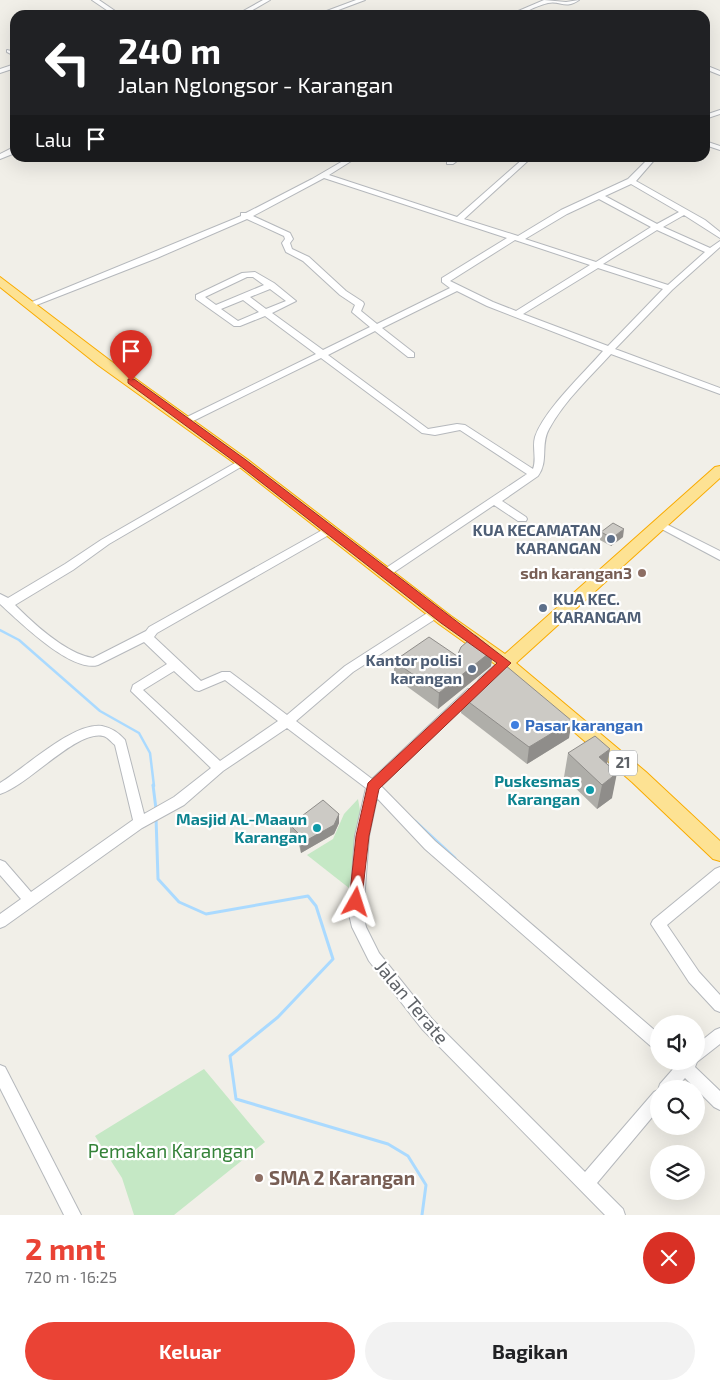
<!DOCTYPE html>
<html lang="id">
<meta charset="utf-8">
<style>
body{margin:0;font-family:"Exo 2",sans-serif;background:#f2f2f2;color:#202124;height:100vh;display:flex;flex-direction:column;font-size:19px;white-space:nowrap}
*{box-sizing:border-box;margin:0}
p{font-size:16px;color:#757577}
.icon{flex:none;width:28px;height:28px;fill:none;stroke:currentColor;stroke-width:2;stroke-linecap:round;stroke-linejoin:round}
.map{position:relative;height:1215px;overflow:hidden}
.side{display:flex;flex-direction:column;background:#fff;flex:1}
.side>*{flex:none}
.banner{position:absolute;left:10px;top:10px;width:700px;height:152px;border-radius:15px;box-shadow:0 5px 20px #0002;background:#202124;color:#fff;overflow:hidden}
.controls{position:absolute;left:650px;top:1015px;display:grid;gap:10px}
.controls a{display:grid;place-items:center;width:55px;height:55px;border-radius:50%;background:#fff;box-shadow:0 5px 20px #0002;font-size:25px}
.pin{position:absolute;display:grid;place-items:center;width:42px;height:42px;color:#fff;margin:-51px -21px;border-radius:50% 50% 50% 0;rotate:-45deg;box-shadow:0 0 5px #0007}
.pin .icon{rotate:45deg}
.me{position:absolute;width:55px;margin:-28px;rotate:6deg;stroke-linejoin:round;filter:drop-shadow(0 0 4px #0008)}
.turn{display:flex;align-items:center;gap:18px;height:105px;padding:0 25px;font-size:22px}
.turn .icon{width:65px;height:65px;stroke-width:2.5}
.turn b{display:block;font-size:35px;line-height:42px}
.then{display:flex;align-items:center;height:48px;padding:0 25px;background:#0003;gap:10px;font-size:19px}
.round{display:grid;place-items:center;flex:none;width:52px;height:52px;border-radius:26px;background:#f2f2f2}
.summary{display:flex;align-items:center;justify-content:space-between;height:85px;padding:0 25px}
h1{font-size:30px;font-weight:700;line-height:38px;color:#ea4335}
.cta{display:flex;gap:10px;margin-top:auto;padding:10px 25px}
.cta a{flex:1;height:58px;border-radius:30px;background:#ea4335;color:#fff;font-size:20px;font-weight:700;line-height:58px;text-align:center}
.cta a+a{background:#f2f2f2;color:#202124}
.map>svg:first-child{display:block}
.green{fill:#c5e8c5}
.lines{fill:none;stroke-linecap:round;stroke-linejoin:round}
.stream-far1{stroke:#aadaff;stroke-width:2.5}
.stream{stroke:#aadaff;stroke-width:3}
.minor-casing{stroke:#b5b8bc;stroke-width:2}
.highway-casing{stroke:#f9ab00;stroke-width:2}
.minor{fill:#fff;fill-rule:evenodd}
.highway{fill:#fde293;fill-rule:evenodd}
.wall{fill:#afaea9}
.shaded-wall{fill:#8f8d8a}
.building{fill:#cccac5;stroke:#8f8d8a}
.route{fill:#ea4335;stroke:#982c22}
.service-dot{fill:#5c6f8a;stroke:#fff;stroke-width:2}
.education-dot{fill:#8d6e63;stroke:#fff;stroke-width:2}
.shop-dot{fill:#3f7fe0;stroke:#fff;stroke-width:2}
.culture-dot{fill:#0f9aa8;stroke:#fff;stroke-width:2}
.labels{text-anchor:middle;stroke-width:4.5;stroke-linejoin:round;paint-order:stroke}
.shield{fill:#fff;stroke:#8f9295;stroke-width:1}
.shield-label{font-size:15px;font-weight:bold;fill:#5f6368}
.service-label{font-size:16px;font-weight:bold;fill:#4e5e75;stroke:#fff;text-anchor:end}
.education-label{font-size:16px;font-weight:bold;fill:#785e54;stroke:#fff;text-anchor:end}
.shop-label{font-size:16px;font-weight:bold;fill:#366cbe;stroke:#fff;text-anchor:start}
.culture-label{font-size:16px;font-weight:bold;fill:#0d838f;stroke:#fff;text-anchor:end}
.near-street-label{font-size:19px;fill:#5f6368;stroke:#fff}
.near-park-label{font-size:19px;fill:#348238;stroke:#fff}
.near-education-label{font-size:19px;font-weight:bold;fill:#785e54;stroke:#fff;text-anchor:start}
</style>
<div class="map">
<svg width="720" height="1215" viewBox="0 0 720 1215">
<rect width="100%" height="100%" fill="#f1efe8"/>
<g class="green">
<path d="M358 799 361 816 349 888 307 855 333 839 344 814Z"/>
<path d="M204 1069 265 1142 174 1215H134L122 1178 95 1136Z"/>
</g>
<g class="lines">
<path class="stream-far1" d="M0 630 19 640 100 711 139 733 150 753 154 786"/>
<g class="stream">
<path d="M153 785 156 809"/>
<path d="M156 817 158 879 179 902 206 914 308 896 316 906 333 959 278 1017 230 1056 236 1099 388 1144 408 1156 426 1185 422 1215"/>
<path d="M415 821 455 858"/>
</g>
<defs>
<g id="minor">
<path d="M92 0H99L121 15H114Z"/>
<path d="M263 0H270L244 15H236Z"/>
<path d="M356 0H365L325 15H316Z"/>
<path d="M544 0 566 2 579 0C565 10 560 0 548 3 534 6 524 15 509 15Z"/>
<path d="M7 50 15 52V56L7 52Z"/>
<path d="M15 64V68L0 73V69Z"/>
<path d="M705 65 720 71V75L705 69Z"/>
<path d="M720 110V114L705 119V115Z"/>
<path d="M705 141 720 146V150L705 145Z"/>
<path d="M12 148H15V153L0 159V154Z"/>
<path d="M348 158H356L329 175 457 217 524 158H531L464 219 518 236 561 210 628 179 649 158H656L636 181 705 220 720 232V238L684 215 663 227 710 248 720 241V247L672 290 615 349 720 388V394L611 354C590 377 564 401 549 429 540 445 549 461 538 476L502 501 526 517 527 519 526 521H518L494 505 387 577 383 576 382 573 383 570 527 474 460 430 435 435 422 433 321 358 189 423H183L181 421 183 419 316 354 265 316 240 326H234L196 299V295L242 273 255 272 274 283 296 301 272 313 323 350 370 327 352 312 355 305 340 295 303 261 286 252 282 243 285 239 284 236 247 219 157 258 34 306 31 307 27 304 234 219 241 216V213H246L312 179ZM324 178 507 238 442 278V282L450 288 377 324 361 311 364 304 363 302 346 291 309 257 292 249 290 243 293 239 290 233 253 216ZM631 184 679 212 657 224 605 196ZM599 199 651 227 596 262 525 239 567 214ZM657 230 705 252 668 285 603 264ZM515 240 590 265 516 311 493 302 450 281ZM598 268 663 289 608 346 523 314ZM247 277H253L264 285 216 305 205 297ZM270 289 286 301 266 309 250 297ZM457 291 487 306 603 351C584 373 544 410 535 437 532 448 537 458 533 469L465 425 457 424 428 429 328 355 375 331 408 357H414V353L382 328ZM243 300 259 312 238 321 221 309Z"/>
<path d="M453 158H461L453 164H447V160Z"/>
<path d="M242 459 246 460 247 462 246 464 109 544 73 570 15 605C33 623 66 654 93 658L146 631 149 627 326 528H334L335 530 334 532 157 633 154 637 201 681 222 672H230L287 715 345 666 432 610H440L442 613 440 616 353 672 296 721 372 779 468 689H476L478 692 476 695 381 786 435 841 659 1034V1051L654 1049 425 849 377 798 369 836 363 914 366 927 379 953 432 1019 585 1172 654 1092 658 1090 660 1084 674 1068 670 1061H696V1045L715 1030 720 1028V1044L697 1062 695 1067 720 1091V1110L714 1107 685 1078 675 1089H659V1109L597 1183 623 1209 625 1215H605L422 1029 369 961 352 927 349 914 355 836 366 788 287 728 223 771 184 805 142 828 5 926 0 928V914L21 899 0 875V860L5 862 31 892 133 820 115 745C111 742 108 737 103 736 76 730 29 785 0 794V783C25 768 73 722 102 726 112 728 119 733 125 740L144 814 174 797 211 768 131 691 133 685 167 664 144 642 98 665C71 673 19 621 0 604V594L8 598 65 564 101 540ZM174 671 195 690 199 691 225 680 278 721 220 761 143 690Z"/>
<path d="M662 522 720 551V560L658 527 657 525Z"/>
<path d="M505 659 509 660 511 663 509 666 488 684H480L478 681 480 678 501 660Z"/>
<path d="M720 867V881L667 925 699 972 720 995V1012L715 1010 689 982 651 924 653 920 715 869Z"/>
<path d="M0 1065 5 1067 81 1215H64L0 1088Z"/>
</g>
<path id="highway" d="M0 277 108 359 247 459 451 616 505 654 715 467 720 466V478L516 663 646 772 720 841V861L713 859 632 782 499 667 439 624 237 465 98 365 0 287Z"/>
</defs>
<use href="#minor" class="minor-casing"/>
<use href="#highway" class="highway-casing"/>
<use href="#minor" class="minor"/>
<use href="#highway" class="highway"/>
</g>
<g class="wall">
<path d="M601 532 623 537 611 546 600 540Z"/>
<path d="M493 650 491 666 438 709 394 677V661L457 656Z"/>
<path d="M462 697 569 738 527 764 461 713Z"/>
<path d="M610 749 607 764 612 798 597 809 564 777 568 753Z"/>
<path d="M339 814V823L334 834 301 853 298 841 290 833V825Z"/>
</g>
<g class="shaded-wall">
<path d="M624 529 623 537 611 546 612 538Z"/>
<path d="M493 650 491 666 438 709 439 693Z"/>
<path d="M572 721 569 738 527 764 529 747Z"/>
<path d="M610 749 605 773 599 757Z"/>
<path d="M617 773 612 798 597 809 602 785Z"/>
<path d="M339 814V823L334 834 301 853 300 844Z"/>
</g>
<g class="building">
<path d="M613 523 624 529 612 538 601 532Z"/>
<path d="M475 635 493 650 439 693 394 661 429 637 457 656 461 647Z"/>
<path d="M505 665 572 721 529 747 462 697 477 683Z"/>
<path d="M595 736 610 749 599 757 617 773 602 785 568 753Z"/>
<path d="M323 800 339 814 334 825 300 844 298 833 290 825Z"/>
</g>
<path class="route" d="M128 379H134L246 460 511 663 379 789 369 836 361 906 356 908 351 906 349 902 356 836 368 783 497 663 441 623 239 465 128 383Z"/>
<g class="service-dot">
<circle cx="611" cy="539" r="5"/>
<circle cx="543" cy="608" r="5"/>
<circle cx="472" cy="669" r="5"/>
</g>
<g class="education-dot">
<circle cx="642" cy="573" r="5"/>
<circle cx="259" cy="1178" r="5"/>
</g>
<circle class="shop-dot" cx="515" cy="725" r="5"/>
<g class="culture-dot">
<circle cx="590" cy="790" r="5"/>
<circle cx="317" cy="828" r="5"/>
</g>
<g class="labels">
<rect class="shield" x="609" y="750.5" width="28" height="25" rx="4"/>
<g class="shield-label">
<text x="623" y="768">21</text>
</g>
<g class="service-label">
<text x="601" y="536">KUA KECAMATAN<tspan x="601" dy="18">KARANGAN</tspan></text>
<text x="553" y="605" text-anchor="start">KUA KEC.<tspan x="553" dy="18">KARANGAM</tspan></text>
<text x="462" y="666">Kantor polisi<tspan x="462" dy="18">karangan</tspan></text>
</g>
<g class="education-label">
<text x="632" y="579">sdn karangan3</text>
</g>
<g class="shop-label">
<text x="525" y="731">Pasar karangan</text>
</g>
<g class="culture-label">
<text x="580" y="787">Puskesmas<tspan x="580" dy="18">Karangan</tspan></text>
<text x="307" y="825">Masjid AL-Maaun<tspan x="307" dy="18">Karangan</tspan></text>
</g>
<g class="near-street-label">
<text transform="translate(412 1002) rotate(50)" y="7">Jalan Terate</text>
</g>
<g class="near-park-label">
<text x="171" y="1158">Pemakan Karangan</text>
</g>
<g class="near-education-label">
<text x="269" y="1185">SMA 2 Karangan</text>
</g>
</g>
</svg>
<div class="controls">
<a><svg class="icon" aria-label="sound" viewBox="0 0 24 24"><path d="M4 9h4l5-4v14l-5-4H4zM17 9q2 3 0 6"/></svg></a>
<a><svg class="icon" aria-label="search" viewBox="0 0 24 24"><circle cx="10" cy="10" r="6"/><path d="M15 15l6 6"/></svg></a>
<a><svg class="icon" aria-label="layers" viewBox="0 0 24 24"><path d="M12 4l9 5-9 5-9-5zM3 14l9 5 9-5"/></svg></a>
</div>
<div class="pin" style="left:131px;top:381px;background:#d93025"><svg class="icon" aria-label="arrive" viewBox="0 0 24 24"><path d="M6 21V4h12l-3 4 3 4H6"/></svg></div>
<svg class="me" style="left:356px;top:902px" viewBox="-20 -20 40 40"><path d="M0-17L14 15 0 8-14 15z" fill="#ea4335" stroke="#fff" stroke-width="4"/></svg>
<div class="banner">
<div class="turn"><svg class="icon" aria-label="left" viewBox="0 0 24 24"><path d="M17 20v-9H6M10 6l-5 5 5 5"/></svg><div><b>240 m</b>Jalan Nglongsor - Karangan</div></div>
<div class="then">Lalu<svg class="icon" aria-label="arrive" viewBox="0 0 24 24"><path d="M6 21V4h12l-3 4 3 4H6"/></svg></div>
</div>
</div>
<section class="side">
<div class="summary"><div><h1>2 mnt</h1><p>720 m · 16:25</p></div><a class="round" style="background:#d93025;color:#fff"><svg class="icon" aria-label="close" viewBox="0 0 24 24"><path d="M6 6l12 12M18 6L6 18"/></svg></a></div>
<div class="cta"><a>Keluar</a><a>Bagikan</a></div>
</section>
